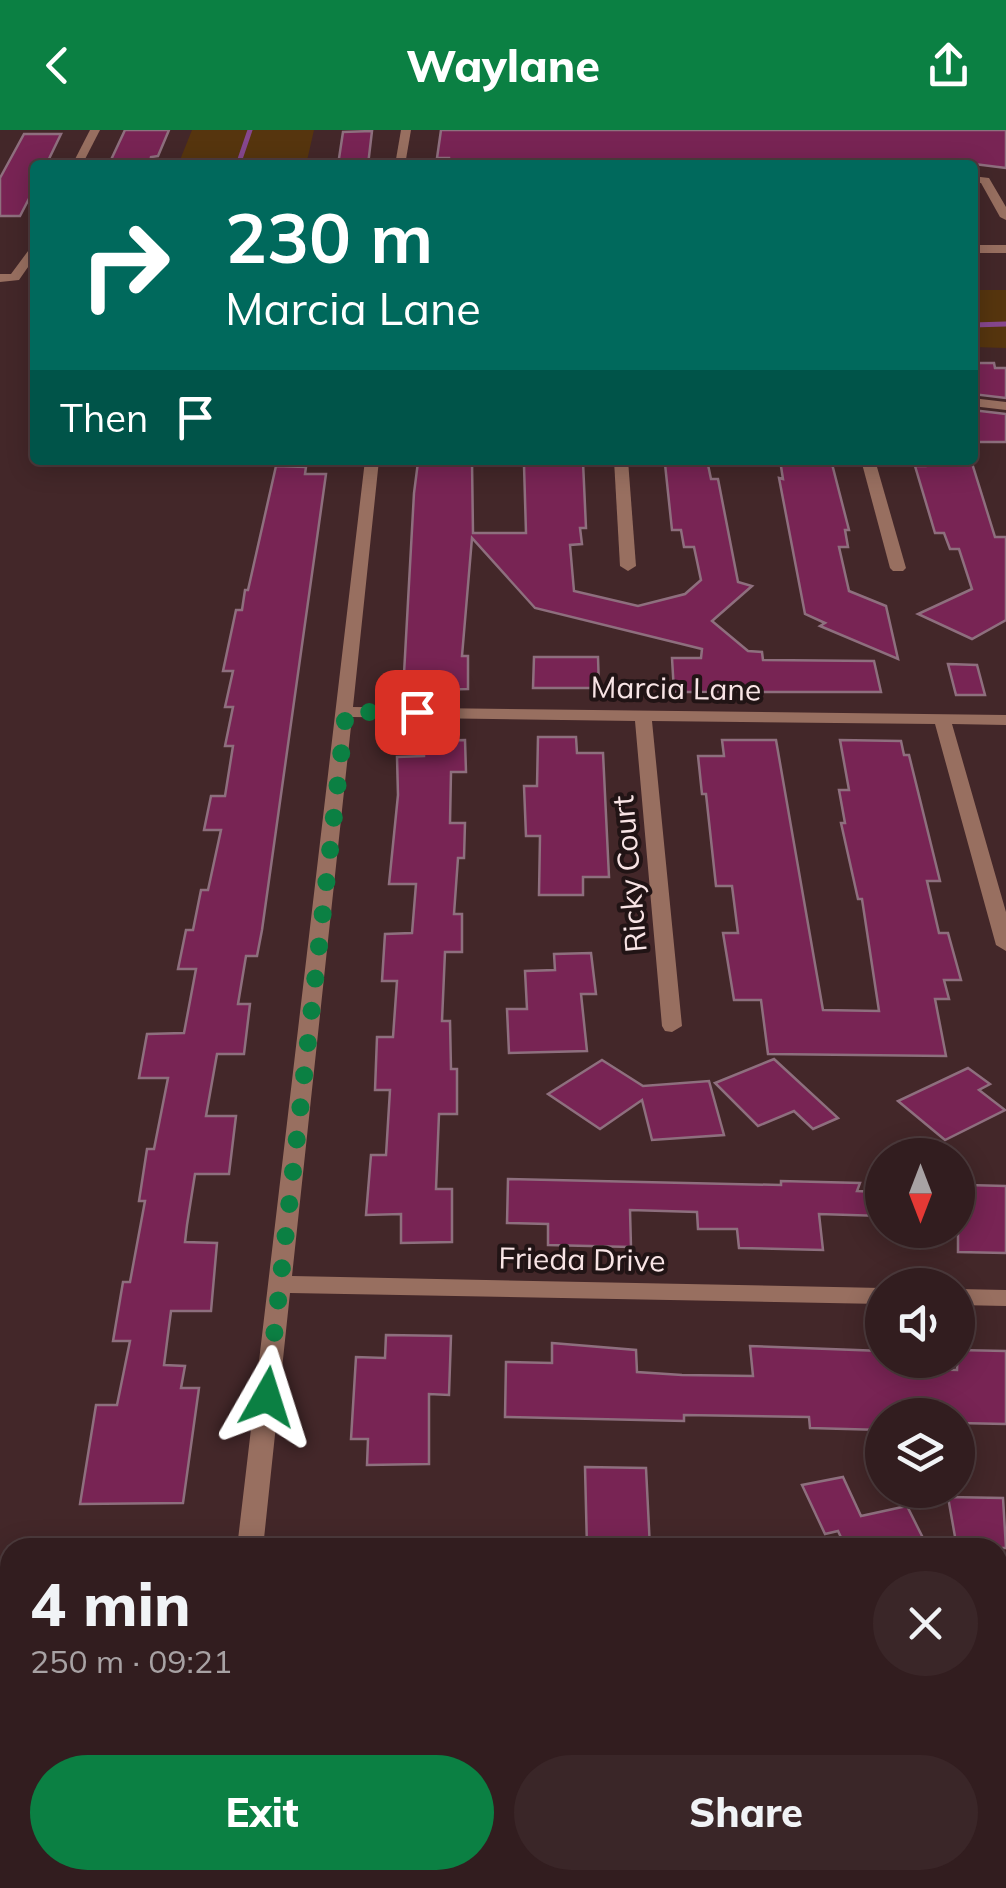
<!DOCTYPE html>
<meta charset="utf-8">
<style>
body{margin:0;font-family:Mulish,sans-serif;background:#3a2628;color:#f1f3f6;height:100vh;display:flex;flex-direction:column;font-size:38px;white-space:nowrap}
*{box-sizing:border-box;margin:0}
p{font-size:32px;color:#a8a2a4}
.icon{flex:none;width:55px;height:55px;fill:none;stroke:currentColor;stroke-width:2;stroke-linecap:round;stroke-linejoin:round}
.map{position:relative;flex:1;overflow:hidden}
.drawer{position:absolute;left:0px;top:1408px;width:1008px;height:352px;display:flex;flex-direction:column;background:#321d1f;border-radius:30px 30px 0 0;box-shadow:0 5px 25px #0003,0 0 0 2px #4d3b3d}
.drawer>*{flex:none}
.banner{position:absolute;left:30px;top:30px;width:948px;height:305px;border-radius:10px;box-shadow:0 5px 25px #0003,0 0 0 2px #4d3b3d;background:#00695c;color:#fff;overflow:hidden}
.needle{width:65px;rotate:180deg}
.buttons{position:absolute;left:865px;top:1008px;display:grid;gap:20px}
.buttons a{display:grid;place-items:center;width:110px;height:110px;border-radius:50%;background:#321d1f;box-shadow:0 5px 25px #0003,0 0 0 2px #4d3b3d;font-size:50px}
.pin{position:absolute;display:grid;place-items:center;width:85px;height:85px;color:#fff;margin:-42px;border-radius:20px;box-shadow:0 5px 15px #0006}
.me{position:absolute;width:110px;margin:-55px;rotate:6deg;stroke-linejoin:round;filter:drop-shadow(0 0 8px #0008)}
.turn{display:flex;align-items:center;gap:35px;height:210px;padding:0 30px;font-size:45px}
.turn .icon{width:130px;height:130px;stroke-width:2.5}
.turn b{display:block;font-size:70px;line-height:85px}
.then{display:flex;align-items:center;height:95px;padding:0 30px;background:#0003;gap:20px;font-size:38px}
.round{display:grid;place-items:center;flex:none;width:105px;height:105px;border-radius:52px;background:#3a2628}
.summary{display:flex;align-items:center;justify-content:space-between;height:170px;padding:0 30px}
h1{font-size:60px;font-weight:800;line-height:75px}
.cta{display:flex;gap:20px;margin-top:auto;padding:20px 30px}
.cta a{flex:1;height:115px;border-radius:60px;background:#0b8043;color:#fff;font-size:40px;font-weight:800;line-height:115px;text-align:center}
.cta a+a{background:#3a2628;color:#f1f3f6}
header{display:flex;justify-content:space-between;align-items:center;height:130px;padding:0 30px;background:#0b8043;color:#fff;font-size:45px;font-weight:800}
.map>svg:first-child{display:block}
.green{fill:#56350e}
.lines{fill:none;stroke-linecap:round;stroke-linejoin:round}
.stream{stroke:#86478e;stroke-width:5}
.building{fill:#782454;stroke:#8e6f7e;stroke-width:2.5}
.street{fill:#986f60;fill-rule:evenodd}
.route{stroke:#0b8043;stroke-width:18;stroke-dasharray:0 32.4}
.labels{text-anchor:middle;stroke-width:8;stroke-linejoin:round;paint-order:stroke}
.street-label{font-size:30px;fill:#f8e4e5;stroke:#211415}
</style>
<header><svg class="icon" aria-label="back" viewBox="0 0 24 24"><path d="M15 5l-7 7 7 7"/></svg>Waylane<svg class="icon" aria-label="share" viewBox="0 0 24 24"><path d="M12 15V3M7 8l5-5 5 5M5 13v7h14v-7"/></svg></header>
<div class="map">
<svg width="1006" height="1758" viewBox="0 0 1006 1758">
<rect width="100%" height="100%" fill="#432729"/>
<g class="green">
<path d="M192 0H314L306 35H178Z"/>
<path d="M972 160H1006V218L973 217Z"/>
</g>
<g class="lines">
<g class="stream">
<path d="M238 35 250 0"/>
<path d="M972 195 1006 194"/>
</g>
</g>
<g class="building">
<path d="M125 0H169L158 26 151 27 150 32H110Z"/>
<path d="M441 0H1006V38L950 31 951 35 449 33V28H437Z"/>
<path d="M372 1 368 35H338L343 2Z"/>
<path d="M24 4H61L46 35H35V57L20 86H0V48Z"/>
<path d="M972 233H994L995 238H1006V268L972 264Z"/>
<path d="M972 280 1006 284V312H972Z"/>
<path d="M428 330 472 331 473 403H526L524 335H539V330L583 332 586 398H580L582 414 570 415 574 461 638 476 685 464 701 450 694 417H684L681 400H672L665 334H675L674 330H707L711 349H718L738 452 752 456 712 491 748 521 762 522 763 530 874 531 881 562H674L672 528H701L702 519 535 478 472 408 462 526H468V559L429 560V544H404L414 363 418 332Z"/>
<path d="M780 330 832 334 849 400H845L848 417H839L849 461 886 476 898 529 820 496 825 493 805 484 779 348 783 349Z"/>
<path d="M923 330H971L995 407H1006V490L972 509 918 484 972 459 959 419H950L944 403H935L915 336H925Z"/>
<path d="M276 336 306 337 305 344H326L262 800 257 826H246L238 874H250L244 924H217L206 986H236L229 1044H195L187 1095 185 1112 217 1113 211 1181H171L164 1235 185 1236 181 1258H199L183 1373 80 1374 96 1275H117L130 1211H113L123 1152H130L145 1071H139L147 1019H154L168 948H139L147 904 184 903 196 839H178L186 800H193L201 760H208L221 700H204L211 666H225L233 616H225L233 577H225L233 541H223L236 480H242L245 460H248Z"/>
<path d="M534 527H598L599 558H533Z"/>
<path d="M948 534 977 535 985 565H956Z"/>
<path d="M538 607H576L577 623H603L609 747H583V765H539L540 706H526L524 656H537Z"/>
<path d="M465 610 466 642H451L450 693H465L464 728H458L454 784H462V822H445L442 891H450L451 939H457V984H439L436 1059H452V1112L401 1113V1084L366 1085 371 1025H386L390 960H375L377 907H393L397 851H382L385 804 412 803 416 754H389L398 665 397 627 424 626V611Z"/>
<path d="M722 610H776L823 880 879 881 862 769H858L841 693H845L839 660H849L840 610 901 611 904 625H909L940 751H927L939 803H948L961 850H944L949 869H935L946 926 768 924 761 870H734L723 803H738L732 756H716L706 664H702L698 626H724Z"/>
<path d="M591 823 596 864H581L587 921 509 923 507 879H527L525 841 555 840 554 824Z"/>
<path d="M774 929 838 988 813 999 794 981 758 996 715 953Z"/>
<path d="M602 930 643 956 709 951 724 1005 652 1010 642 970 600 999 548 964Z"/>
<path d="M968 938 990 954 979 960 1005 980 945 1010 898 971Z"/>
<path d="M508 1049 781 1055V1051L860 1053 857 1061 882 1062V1086L819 1084 823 1120 739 1118 737 1099H698L697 1082 630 1080 631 1117 548 1115V1094L507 1093Z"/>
<path d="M967 1055 1006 1056V1123L958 1122V1063H968Z"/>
<path d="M386 1205 451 1206 449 1265 429 1264V1334L367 1335 368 1309H351L356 1227 385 1228Z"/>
<path d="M552 1213 636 1220 637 1242 682 1245 753 1246 750 1216 882 1221V1230H891L892 1238 957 1240 958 1220 1006 1221V1294L958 1293V1285H882V1300L810 1298 809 1287 684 1285V1291L505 1287 506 1232 552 1233Z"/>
<path d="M585 1337 646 1338 650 1418H587Z"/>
<path d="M843 1347 861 1386 907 1376 928 1418H846L838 1401 825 1404 802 1355Z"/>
<path d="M948 1367 1003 1368 1006 1418H957Z"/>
</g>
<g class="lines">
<g class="street">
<path d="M90 0H100L82 35H72Z"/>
<path d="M401 0H411L405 35H395Z"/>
<path d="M972 46 989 48 1006 77V90L1000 87 981 53 972 52Z"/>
<path d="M35 115V127L19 150 0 152V144H11L31 117Z"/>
<rect x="972" y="115" width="34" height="8"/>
<path d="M972 268 1006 272V280L972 276Z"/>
<path d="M365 330H379L353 577 1006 585V595L952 594 1006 782V821L996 815 935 594 652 591 682 896 672 902 665 901 662 896 635 591 352 587 292 1146 882 1158V1174L290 1163 263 1418H237Z"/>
<path d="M614 330H628L636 436 628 441 620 436Z"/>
<path d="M861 330H875L906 438 903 441H893L890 438Z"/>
<path d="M958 1159 1006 1160V1176L958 1175Z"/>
<rect x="998" y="1498" width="8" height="22"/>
<path d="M70 1750H102L98 1758H66Z"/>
<rect x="932" y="1750" width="30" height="8"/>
</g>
</g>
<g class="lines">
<path class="route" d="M267 1267 346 582H417"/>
</g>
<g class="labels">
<g class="street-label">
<text transform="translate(676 559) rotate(1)" y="10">Marcia Lane</text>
<text transform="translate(630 744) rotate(-95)" y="10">Ricky Court</text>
<text transform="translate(582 1130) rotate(1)" y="10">Frieda Drive</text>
</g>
</g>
</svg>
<div class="buttons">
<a><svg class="needle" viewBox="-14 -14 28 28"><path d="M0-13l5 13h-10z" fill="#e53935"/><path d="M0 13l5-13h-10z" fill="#a8a2a4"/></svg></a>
<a><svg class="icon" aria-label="sound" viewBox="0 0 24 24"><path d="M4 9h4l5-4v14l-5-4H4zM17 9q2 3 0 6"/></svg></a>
<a><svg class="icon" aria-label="layers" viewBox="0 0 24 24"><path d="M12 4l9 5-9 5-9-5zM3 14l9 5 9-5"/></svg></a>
</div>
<div class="pin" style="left:417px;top:582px;background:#d93025"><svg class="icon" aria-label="arrive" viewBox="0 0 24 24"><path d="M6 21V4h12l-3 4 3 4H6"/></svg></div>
<svg class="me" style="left:267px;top:1267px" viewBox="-20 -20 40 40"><path d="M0-17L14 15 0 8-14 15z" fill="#0b8043" stroke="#fff" stroke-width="4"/></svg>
<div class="banner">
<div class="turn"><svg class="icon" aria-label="right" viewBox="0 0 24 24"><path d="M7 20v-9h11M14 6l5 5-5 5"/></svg><div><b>230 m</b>Marcia Lane</div></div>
<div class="then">Then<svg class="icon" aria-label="arrive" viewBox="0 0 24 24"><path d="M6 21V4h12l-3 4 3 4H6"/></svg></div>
</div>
<section class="drawer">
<div class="summary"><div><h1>4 min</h1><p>250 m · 09:21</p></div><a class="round"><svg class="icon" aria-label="close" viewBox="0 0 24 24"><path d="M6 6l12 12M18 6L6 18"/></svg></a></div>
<div class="cta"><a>Exit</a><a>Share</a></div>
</section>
</div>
